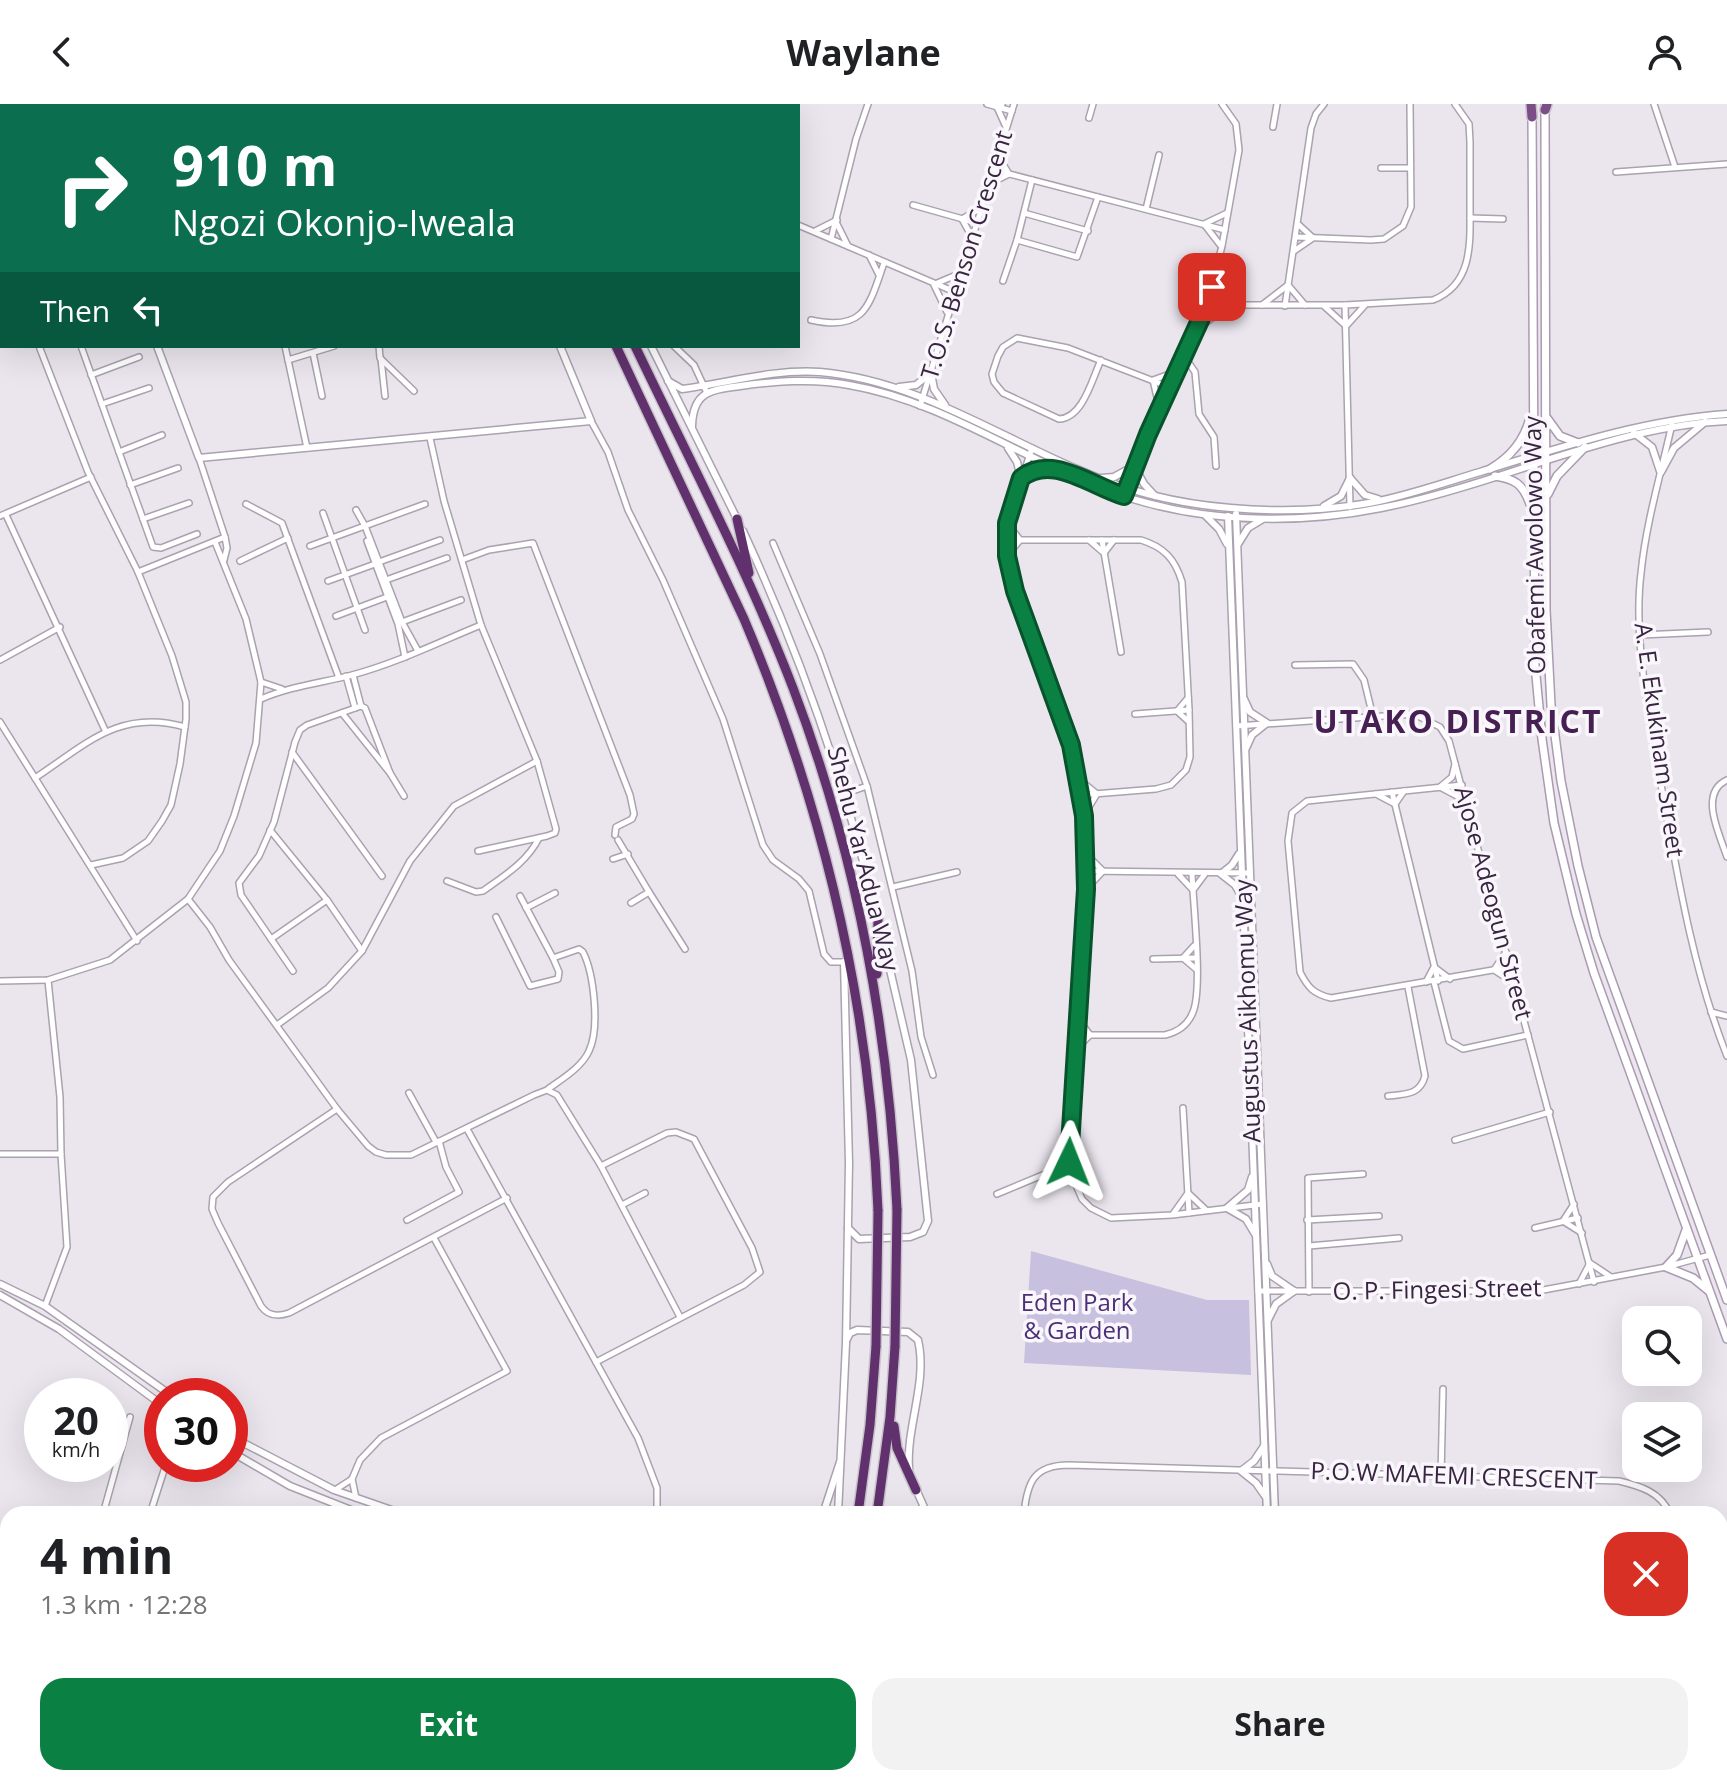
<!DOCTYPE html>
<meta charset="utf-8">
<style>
body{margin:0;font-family:"Open Sans",sans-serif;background:#f2f2f2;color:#202124;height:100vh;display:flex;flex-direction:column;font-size:30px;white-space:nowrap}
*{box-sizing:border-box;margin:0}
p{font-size:26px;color:#757577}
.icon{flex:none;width:44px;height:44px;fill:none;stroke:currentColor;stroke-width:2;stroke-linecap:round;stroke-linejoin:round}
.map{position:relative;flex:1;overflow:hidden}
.drawer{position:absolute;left:0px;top:1402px;width:1728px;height:280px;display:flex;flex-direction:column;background:#fff;border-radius:24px 24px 0 0;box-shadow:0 8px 32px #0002}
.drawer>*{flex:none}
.hud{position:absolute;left:0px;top:0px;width:800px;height:244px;box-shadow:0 8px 32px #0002;background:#0b6e4f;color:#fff;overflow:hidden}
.controls{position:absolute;left:1622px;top:1202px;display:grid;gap:16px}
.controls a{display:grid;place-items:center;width:80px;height:80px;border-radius:16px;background:#fff;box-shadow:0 8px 32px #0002;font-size:40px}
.speed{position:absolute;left:24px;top:1274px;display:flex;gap:16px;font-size:40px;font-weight:700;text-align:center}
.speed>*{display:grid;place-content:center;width:104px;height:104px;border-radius:50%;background:#fff;box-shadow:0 8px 32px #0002;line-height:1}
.speed small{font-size:20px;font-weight:400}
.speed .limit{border:12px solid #d22;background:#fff;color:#111}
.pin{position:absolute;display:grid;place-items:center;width:68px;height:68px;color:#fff;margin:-34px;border-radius:16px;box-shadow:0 4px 12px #0006}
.me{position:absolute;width:88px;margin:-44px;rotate:2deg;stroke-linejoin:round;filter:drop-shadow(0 0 6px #0008)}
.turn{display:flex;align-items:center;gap:28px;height:168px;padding:0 40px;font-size:36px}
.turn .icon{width:104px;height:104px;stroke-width:2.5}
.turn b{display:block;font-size:56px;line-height:68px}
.then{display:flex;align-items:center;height:76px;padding:0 40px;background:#0003;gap:16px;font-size:30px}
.round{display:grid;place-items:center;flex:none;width:84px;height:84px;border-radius:24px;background:#f2f2f2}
.overview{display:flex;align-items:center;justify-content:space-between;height:136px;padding:0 40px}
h1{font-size:48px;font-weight:700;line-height:60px}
.action{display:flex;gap:16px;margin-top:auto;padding:16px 40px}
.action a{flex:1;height:92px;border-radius:24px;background:#0b8043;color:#fff;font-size:32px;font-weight:700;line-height:92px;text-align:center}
.action a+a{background:#f2f2f2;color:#202124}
header{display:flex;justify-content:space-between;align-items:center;height:104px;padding:0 40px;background:#fff;font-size:36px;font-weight:700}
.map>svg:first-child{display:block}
.green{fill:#c8c0df}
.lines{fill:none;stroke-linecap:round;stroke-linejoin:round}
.minor-casing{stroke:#aba1b0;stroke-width:8}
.tertiary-casing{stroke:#aba1b0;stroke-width:9}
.secondary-casing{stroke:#ab9bb2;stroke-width:10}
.trunk-casing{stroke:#c8c2ca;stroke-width:12}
.motorway-casing{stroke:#c8c2ca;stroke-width:12}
.minor{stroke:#fff;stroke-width:5}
.tertiary{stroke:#fff;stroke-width:6}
.secondary{stroke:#fff;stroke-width:7}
.trunk{stroke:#7b4e88;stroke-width:9}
.motorway{stroke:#61316d;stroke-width:9}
.motorway-bridge-casing{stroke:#c8c2ca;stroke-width:12;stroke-linecap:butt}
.motorway-bridge{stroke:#61316d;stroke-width:9}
.route-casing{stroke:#07532c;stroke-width:20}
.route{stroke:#0b8043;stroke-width:14}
.labels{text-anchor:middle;stroke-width:7;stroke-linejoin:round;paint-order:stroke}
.street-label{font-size:24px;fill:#392541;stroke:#f9f7fb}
.park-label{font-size:24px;fill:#4c2f77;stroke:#f9f7fb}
.district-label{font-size:32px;font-weight:bold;letter-spacing:2px;fill:#472053;stroke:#f9f7fb}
</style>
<header><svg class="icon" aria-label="back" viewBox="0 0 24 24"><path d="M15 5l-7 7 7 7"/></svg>Waylane<svg class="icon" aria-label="person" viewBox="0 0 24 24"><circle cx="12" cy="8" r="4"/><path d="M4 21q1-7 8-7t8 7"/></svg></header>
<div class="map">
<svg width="1727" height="1682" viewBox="0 0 1727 1682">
<rect width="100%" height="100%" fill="#ebe6ee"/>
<path class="green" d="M1031 1147 1207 1196H1249L1251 1271 1024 1259Z"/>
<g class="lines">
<defs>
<g id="minor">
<path d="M2 0 3 2"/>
<path d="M224 0 225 2"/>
<path d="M494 0V2"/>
<path d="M576 0V2"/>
<path d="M703 0V2"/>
<path d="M987 0 1012 7"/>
<path d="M1002 0 997 3 1006 23"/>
<path d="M1654 0 1675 63"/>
<path d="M1089 14 1093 0"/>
<path d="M1273 23 1277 0"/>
<path d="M0 27 2 26"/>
<path d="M1381 64H1410"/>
<path d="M994 66 1225 126"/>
<path d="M1616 68 1727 60"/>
<path d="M991 79 1009 70 998 52"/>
<path d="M913 101 977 119"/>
<path d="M1146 105 1159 51"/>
<path d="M1024 109 1088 127"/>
<path d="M1470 114 1503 115"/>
<path d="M836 118 848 142"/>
<path d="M798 121 831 135 856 35 868 0"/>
<path d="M0 123 2 129"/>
<path d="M815 127 837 116"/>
<path d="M972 133 962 115 981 104"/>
<path d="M1296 133 1371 136 1384 135 1403 122 1411 103 1410 0"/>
<path d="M831 135 955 188"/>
<path d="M1017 136 1077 153 1098 93"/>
<path d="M1221 142 1204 120 1227 109"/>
<path d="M1294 147 1313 134 1299 121"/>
<path d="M869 151 879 171"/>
<path d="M1003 177 1017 136 1032 76"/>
<path d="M935 180 961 169"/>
<path d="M934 181 947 208"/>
<path d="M1207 201H1345"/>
<path d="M1262 201 1288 181 1305 201"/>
<path d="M1285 202 1311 24 1316 10 1324 0"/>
<path d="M1324 202 1346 222 1365 201"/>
<path d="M811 216C865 228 869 202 884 159"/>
<path d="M1196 226 1229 201 1212 183"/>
<path d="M0 232H2"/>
<path d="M39 242 88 368 138 468 172 552 186 598V615L180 660 171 701 162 717 148 737 123 754 91 761"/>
<path d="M81 242 153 443 161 444 197 430"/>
<path d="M285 242 307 344"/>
<path d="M379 242 380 254 414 287"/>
<path d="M674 242 694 261 707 289"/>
<path d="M313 249 322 292"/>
<path d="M1184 252 1195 268 1199 310 1214 333 1216 362"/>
<path d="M381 255 385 292"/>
<path d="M288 256 334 242"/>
<path d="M1101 256C1092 275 1083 314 1059 315L1003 289 994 278 992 270 998 252 1003 243 1017 234 1068 244 1169 283"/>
<path d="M91 271 139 253"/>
<path d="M102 300 149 284"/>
<path d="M920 302 1014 0"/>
<path d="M1159 302 1153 276 1175 268"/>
<path d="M591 317 608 348 628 406 663 476 723 615 763 741 773 756 799 775 809 787 824 850 831 858H844"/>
<path d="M1672 320C1661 369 1646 419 1641 469 1633 534 1649 610 1660 675 1677 768 1692 864 1727 952"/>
<path d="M430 334 444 397 481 521 537 657 556 725 555 729 547 732 478 747"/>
<path d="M1032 344 1007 419 1005 441 1015 487 1071 641 1084 712 1086 785 1069 1065 1082 1095 1091 1104 1111 1114 1172 1111 1263 1100"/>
<path d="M119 348 162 331"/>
<path d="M199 354 225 433 227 444 224 456"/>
<path d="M130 381 178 364"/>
<path d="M1124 392 1159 304 1207 201 1222 142 1239 46 1236 20 1222 0"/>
<path d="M246 400 282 419 339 574"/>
<path d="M1350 403 1345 201 1433 196C1474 180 1470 137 1470 100 1470 79 1470 59 1470 38L1469 20 1455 0"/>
<path d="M356 406 365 422 402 518 418 547"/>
<path d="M323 409 365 526"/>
<path d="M6 411 105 626"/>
<path d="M0 412 91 373"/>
<path d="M143 415 189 399"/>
<path d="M1005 436H1141C1164 443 1175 455 1182 478L1189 606 1190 653 1186 666 1171 681 1156 685 1081 691"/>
<path d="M1089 436 1104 449 1114 436"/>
<path d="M1102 436 1121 548"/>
<path d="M367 437 398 520 405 553"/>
<path d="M773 439 820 550 867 682 912 867 921 933 933 971"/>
<path d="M310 442 425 400"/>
<path d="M1007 452 1020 436 1008 420"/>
<path d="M462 456 489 446 533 439 630 691 634 710 632 715 616 723 615 731"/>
<path d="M240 457 288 434"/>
<path d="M379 458 440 436"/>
<path d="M138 468 225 433"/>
<path d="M386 476 447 454"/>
<path d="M328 477 375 460"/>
<path d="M336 512 387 493"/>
<path d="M402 518 461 496"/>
<path d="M1641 531 1708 528"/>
<path d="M0 556 60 523"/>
<path d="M1295 561 1353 560 1364 576 1373 613"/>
<path d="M353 571 361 602 365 604 390 669"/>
<path d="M346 572 355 604"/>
<path d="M261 578 282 585"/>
<path d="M1188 594 1177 607 1189 618"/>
<path d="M261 595C291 582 321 579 352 571 397 559 439 538 481 521"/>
<path d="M342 609 390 669 404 692"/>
<path d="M1135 610 1189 606"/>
<path d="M0 618 137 837"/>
<path d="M1236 622 1414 610 1440 623 1449 637 1594 1178"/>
<path d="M292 648 382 772"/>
<path d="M1455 660 1452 673 1440 683 1457 692 1466 703"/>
<path d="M35 674C85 641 120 604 185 623"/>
<path d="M1080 676 1097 690 1084 711"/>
<path d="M1727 676C1698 689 1720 731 1727 753"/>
<path d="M1462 681 1307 697 1292 709 1288 737 1300 868C1308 884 1314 890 1331 894L1510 863"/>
<path d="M1392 688 1438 877"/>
<path d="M844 690 867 682"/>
<path d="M1376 690 1395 700 1404 687"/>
<path d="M270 726 327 796 362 847"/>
<path d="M618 736 649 788 631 799"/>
<path d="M1086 750 1103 767 1087 784"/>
<path d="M613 755 628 750"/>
<path d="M1086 767 1250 769"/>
<path d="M1178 770 1193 786 1205 770"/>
<path d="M447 777 476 788 483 787C504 772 527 758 539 734"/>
<path d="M893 783 957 768"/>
<path d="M649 788 685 845"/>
<path d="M520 792 553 854 579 845 583 848C594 870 600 924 589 947 582 963 562 975 548 985"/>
<path d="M188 795 210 823 229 856 337 1005 368 1042 376 1048 386 1051H411L534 991 547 986 557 991 601 1062 680 1213"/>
<path d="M526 804 555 789"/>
<path d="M496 813 530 882 558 875 559 868 553 854"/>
<path d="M271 835 327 796"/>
<path d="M1194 842 1183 854 1196 865"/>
<path d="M1506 848 1494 866 1514 879"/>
<path d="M1153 855 1196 854"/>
<path d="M293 867 241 791 239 779 259 752 274 718 295 638 300 626 307 621 361 602"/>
<path d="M48 876 60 993 61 1050"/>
<path d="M0 877 48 876 110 856 188 795 220 747 234 712 256 639 261 578 246 515 215 438"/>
<path d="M1426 878 1434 863 1450 875"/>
<path d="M1434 878 1449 937 1463 945 1528 931"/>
<path d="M1711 908 1727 912"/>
<path d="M277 921 328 884 362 847 410 757 454 702 537 657"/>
<path d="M1076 931H1165C1178 928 1188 921 1193 908 1203 884 1193 799 1192 769"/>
<path d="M1075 946 1090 931 1078 915"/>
<path d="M409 989 436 1038"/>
<path d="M1388 992C1406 990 1420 991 1425 972L1408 883"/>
<path d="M1183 1004 1189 1109"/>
<path d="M337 1005 228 1078 213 1093 212 1105 218 1119 261 1202C268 1212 277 1213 289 1209L507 1094"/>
<path d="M467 1025 638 1334 657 1384V1410"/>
<path d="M1455 1036 1550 1008"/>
<path d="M0 1050H61L67 1143 45 1202"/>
<path d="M997 1090 1045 1070 1069 1065"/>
<path d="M1574 1100 1563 1117 1582 1129"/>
<path d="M622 1101 645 1089"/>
<path d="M1173 1110 1188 1089 1206 1106"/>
<path d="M407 1116 459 1088 446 1063 439 1037"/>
<path d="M1307 1116 1379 1112"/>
<path d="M1535 1124 1578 1114"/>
<path d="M1309 1142 1399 1134"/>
<path d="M1579 1180 1590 1159 1611 1173"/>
<path d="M1258 1187H1538L1666 1163 1710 1151"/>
<path d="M1309 1188 1308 1074 1363 1070"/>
<path d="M596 1258 744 1181 760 1168 752 1144 694 1035 676 1028 667 1029 601 1062"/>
<path d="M1441 1372 1443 1285"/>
<path d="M352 1375 356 1394"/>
<path d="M335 1386 352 1375 360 1356 381 1334 507 1267 434 1134"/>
<path d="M103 1410 130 1313"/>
<path d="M150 1410 166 1360"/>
<path d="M1024 1410C1027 1378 1034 1361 1069 1361L1619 1377C1640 1382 1661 1388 1670 1410"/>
<path d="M0 1461 8 1455"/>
<path d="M0 1514 8 1501"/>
<path d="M0 1574H8"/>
<path d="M0 1618H8"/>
<path d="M1720 1632 1727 1636"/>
<path d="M0 1660H8"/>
<path d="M27 1674V1682"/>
<path d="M392 1674 399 1682"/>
<path d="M1216 1674 1217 1682"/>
<path d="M1394 1674 1395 1682"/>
<path d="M120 1682 121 1674"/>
<path d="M195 1682 216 1674"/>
<path d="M301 1682 309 1674"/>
<path d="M364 1682 369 1674"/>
<path d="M485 1682 487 1674"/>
<path d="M582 1682 583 1674"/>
<path d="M647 1682 648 1674"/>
<path d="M1033 1682 1035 1674"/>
<path d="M1126 1682 1127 1674"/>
<path d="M1583 1682V1674"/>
</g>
<g id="tertiary">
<path d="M71 0 72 2"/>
<path d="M157 242 199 354 591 317 560 242"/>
<path d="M651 242 738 417"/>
<path d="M931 269 934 285 945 301"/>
<path d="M668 277 682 285C728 279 772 265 820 268 914 276 994 330 1079 366 1126 387 1179 400 1231 404 1277 408 1324 407 1369 399 1407 392 1443 379 1480 368 1562 343 1642 316 1727 310"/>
<path d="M899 283 916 281 931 269"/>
<path d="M692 322C693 287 711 286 740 282 776 277 813 274 849 281 955 299 1043 372 1147 399 1221 419 1306 419 1381 404 1433 394 1494 374 1544 357 1605 338 1662 320 1727 317"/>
<path d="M1634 329 1652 343 1660 367"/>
<path d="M1008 344 1017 358 1021 374 1037 365 1050 364"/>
<path d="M1661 368 1674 344 1705 318"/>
<path d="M1101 374 1114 373 1134 362 1144 380 1155 392"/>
<path d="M1350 374 1365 391 1378 395"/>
<path d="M1324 402 1341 392 1350 374"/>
<path d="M1236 410 1275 1410"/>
<path d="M1205 411 1219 425 1227 440"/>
<path d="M1228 412 1267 1410"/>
<path d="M743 427C801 552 846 681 878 816"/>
<path d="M1238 440 1248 424 1263 415"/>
<path d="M1244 595 1250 608 1267 619 1252 631 1246 644"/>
<path d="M1239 750 1232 761 1221 770 1235 781 1241 791"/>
<path d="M1252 1073 1248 1086 1227 1104 1246 1115 1255 1130"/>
<path d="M848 1124 859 1135 910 1133 923 1128 928 1117 911 956 881 827"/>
<path d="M1267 1160 1272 1172 1294 1187"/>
<path d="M0 1180 45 1202 172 1292"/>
<path d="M0 1191 59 1225 162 1301"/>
<path d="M1268 1216 1276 1200 1294 1187"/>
<path d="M847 1235 850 1229 857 1226 908 1228 918 1236C928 1278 906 1322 909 1365"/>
<path d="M230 1332 334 1386 403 1410"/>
<path d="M1264 1342 1254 1357 1241 1367 1256 1379 1265 1392"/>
<path d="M230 1347 290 1382 361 1410"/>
<path d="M915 1383 927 1410"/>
<path d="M823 1410 840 1358"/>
<path d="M838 1410 846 1239 849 1059 844 858"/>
<path d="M1720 1497 1727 1498"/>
<path d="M1720 1506 1727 1507"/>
<path d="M1280 1674V1682"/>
<path d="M1287 1674 1288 1682"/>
<path d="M785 1682 787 1674"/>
<path d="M840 1682 842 1674"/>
</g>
<g id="secondary">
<path d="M1545 2 1546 506 1551 601 1561 677 1578 762 1596 833 1727 1196"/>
<path d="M1532 11 1535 561 1542 635 1554 719 1576 810 1594 869 1727 1235"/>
<path d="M1547 314 1560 332 1578 339"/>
<path d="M1490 365C1511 353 1524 337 1530 314"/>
<path d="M1495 372C1515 375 1523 380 1530 400"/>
<path d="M1548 390 1557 372 1585 343"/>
<path d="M1686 1126 1677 1151 1666 1163 1693 1174 1709 1187"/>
</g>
<g id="trunk">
<path d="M1531 0 1532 13"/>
<path d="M1545 6 1547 0"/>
</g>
<g id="motorway">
<path d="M532 0V2"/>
<path d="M551 0 552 2"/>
<path d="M616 242 744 515C825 706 870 900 878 1107"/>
<path d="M635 242C689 355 748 467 793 584 857 752 889 927 897 1106"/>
<path d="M737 415 749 469"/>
<path d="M877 870 878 813"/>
<path d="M894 1322 897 1344 916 1386"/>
<path d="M858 1410 870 1321 876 1242"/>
<path d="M877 1410 890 1313 895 1242"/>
<path d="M804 1682 805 1674"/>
<path d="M825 1682 826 1674"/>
</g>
</defs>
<use href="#minor" class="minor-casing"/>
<use href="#tertiary" class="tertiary-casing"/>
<use href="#secondary" class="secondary-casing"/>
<use href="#trunk" class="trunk-casing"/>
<use href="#motorway" class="motorway-casing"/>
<use href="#minor" class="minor"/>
<use href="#tertiary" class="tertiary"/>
<use href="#secondary" class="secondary"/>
<use href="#trunk" class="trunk"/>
<use href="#motorway" class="motorway"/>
<defs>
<g id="motorway-bridge">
<path d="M876 1242 878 1107"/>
<path d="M895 1242 897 1106"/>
</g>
</defs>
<use href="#motorway-bridge" class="motorway-bridge-casing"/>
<use href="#motorway-bridge" class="motorway-bridge"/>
</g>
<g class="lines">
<defs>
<path id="route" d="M1069 1058 1086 785 1084 712 1071 641 1015 487 1007 452V419L1021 374C1052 349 1091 382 1124 392L1148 330 1207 201 1212 183"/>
</defs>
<use href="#route" class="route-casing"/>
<use href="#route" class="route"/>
</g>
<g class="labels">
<g class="street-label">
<text transform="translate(967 151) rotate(-73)" y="8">T.O.S. Benson Crescent</text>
<text transform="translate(1535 441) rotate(-91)" y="8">Obafemi Awolowo Way</text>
<text transform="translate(1659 636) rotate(82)" y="8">A. E. Ekukinam Street</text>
<text transform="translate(863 755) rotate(76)" y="8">Shehu Yar'Adua Way</text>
<text transform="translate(1493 799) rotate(75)" y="8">Ajose Adeogun Street</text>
<text transform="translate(1248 907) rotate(-92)" y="8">Augustus Aikhomu Way</text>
<text transform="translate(1437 1186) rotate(-1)" y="8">O. P. Fingesi Street</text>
<text transform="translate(1454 1372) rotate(2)" y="8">P.O.W MAFEMI CRESCENT</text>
</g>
<g class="park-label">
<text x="1077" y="1207">Eden Park<tspan x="1077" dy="28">&amp; Garden</tspan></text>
</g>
<g class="district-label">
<text x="1458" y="629">UTAKO DISTRICT</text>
</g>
</g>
</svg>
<div class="controls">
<a><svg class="icon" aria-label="search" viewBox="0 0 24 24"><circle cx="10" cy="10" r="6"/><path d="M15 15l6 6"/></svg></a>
<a><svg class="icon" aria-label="layers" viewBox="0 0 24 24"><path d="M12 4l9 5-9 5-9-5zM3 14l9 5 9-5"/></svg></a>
</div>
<div class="speed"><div>20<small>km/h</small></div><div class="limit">30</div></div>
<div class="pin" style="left:1212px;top:183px;background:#d93025"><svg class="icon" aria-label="arrive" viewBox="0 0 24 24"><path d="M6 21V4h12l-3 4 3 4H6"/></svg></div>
<svg class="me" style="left:1069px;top:1058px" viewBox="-20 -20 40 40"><path d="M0-17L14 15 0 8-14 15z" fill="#0b8043" stroke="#fff" stroke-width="4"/></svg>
<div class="hud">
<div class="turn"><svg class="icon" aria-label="right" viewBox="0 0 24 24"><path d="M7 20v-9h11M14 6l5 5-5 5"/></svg><div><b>910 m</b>Ngozi Okonjo-Iweala</div></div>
<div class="then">Then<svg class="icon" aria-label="left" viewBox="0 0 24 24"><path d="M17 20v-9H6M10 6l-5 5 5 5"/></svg></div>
</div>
<section class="drawer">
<div class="overview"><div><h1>4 min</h1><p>1.3 km · 12:28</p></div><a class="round" style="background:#d93025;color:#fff"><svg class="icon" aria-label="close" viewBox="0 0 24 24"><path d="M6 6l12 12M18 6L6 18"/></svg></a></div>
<div class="action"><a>Exit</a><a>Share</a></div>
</section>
</div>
